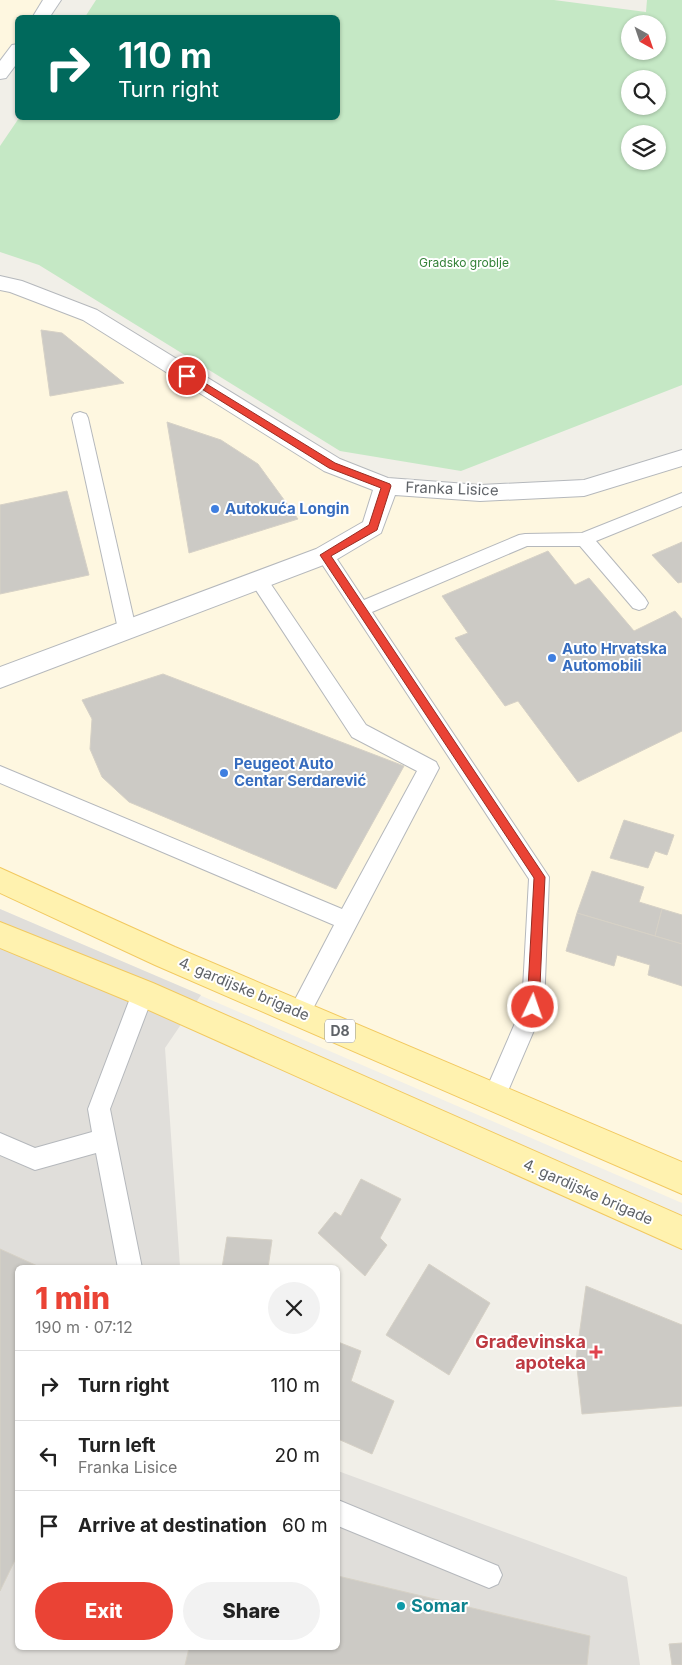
<!DOCTYPE html>
<meta charset="utf-8">
<style>
body{margin:0;font-family:Inter,sans-serif;background:#f2f2f2;color:#222;height:100vh;display:flex;flex-direction:column;font-size:19px;white-space:nowrap}
*{box-sizing:border-box;margin:0}
p{font-size:16px;color:#767676}
.icon{flex:none;width:28px;height:28px;fill:none;stroke:currentColor;stroke-width:2;stroke-linecap:round;stroke-linejoin:round}
.map{position:relative;flex:1;overflow:hidden}
.side{position:absolute;left:15px;top:1265px;width:325px;height:385px;display:flex;flex-direction:column;background:#fff;border-radius:8px;box-shadow:0 1px 4px #0004}
.side>*{flex:none}
.top-card{position:absolute;left:15px;top:15px;width:325px;height:105px;border-radius:8px;box-shadow:0 1px 4px #0004;background:#00695c;color:#fff;overflow:hidden}
.needle{width:32px;rotate:140deg}
.fabs{position:absolute;left:621px;top:15px;display:grid;gap:10px}
.fabs a{display:grid;place-items:center;width:45px;height:45px;border-radius:50%;background:#fff;box-shadow:0 1px 4px #0004;font-size:25px}
.pin{position:absolute;display:grid;place-items:center;width:42px;height:42px;color:#fff;margin:-21px;border:2px solid #fff;border-radius:50%;box-shadow:0 1px 5px #0007}
.me{position:absolute;width:55px;margin:-28px;rotate:3deg;stroke-linejoin:round;filter:drop-shadow(0 0 4px #0008)}
.turn{display:flex;align-items:center;gap:18px;height:105px;padding:0 20px;font-size:22px}
.turn .icon{width:65px;height:65px;stroke-width:2.5}
.turn b{display:block;font-size:35px;line-height:42px}
.round{display:grid;place-items:center;flex:none;width:52px;height:52px;border-radius:26px;background:#f2f2f2}
.summary{display:flex;align-items:center;justify-content:space-between;height:85px;padding:0 20px}
h1{font-size:30px;font-weight:800;line-height:38px;color:#ea4335}
.cta{display:flex;gap:10px;margin-top:auto;padding:10px 20px}
.cta a{flex:1;height:58px;border-radius:30px;background:#ea4335;color:#fff;font-size:20px;font-weight:800;line-height:58px;text-align:center}
.cta a+a{background:#f2f2f2;color:#222}
ul{padding:0;list-style:none}
li{display:flex;align-items:center;gap:15px;height:70px;padding:0 20px;border-top:1px solid #e0e0e0}
li div{flex:1}
li b{display:block;font-size:19px}
li em{font-style:normal}
.map>svg:first-child{display:block}
.commercial{fill:#fef7e0}
.industrial{fill:#e0deda}
.green{fill:#c5e8c5;fill-rule:evenodd}
.building{fill:#cccac5;stroke:#d6d1c6}
.lines{fill:none;stroke-linecap:round;stroke-linejoin:round}
.lane-casing{stroke:#b5b8bc;stroke-width:2}
.street-casing{stroke:#b5b8bc;stroke-width:2}
.secondary-casing{stroke:#b6babf;stroke-width:2}
.primary-casing{stroke:#f2c960;stroke-width:2}
.lane{fill:#fff;fill-rule:evenodd}
.street{fill:#fff;fill-rule:evenodd}
.secondary{fill:#fff;fill-rule:evenodd}
.primary{fill:#fff2af;fill-rule:evenodd}
.route{fill:#ea4335;stroke:#982c22}
.shop-dot{fill:#3f7fe0;stroke:#fff;stroke-width:2}
.health-dot{fill:#e0444e;stroke:#fff;stroke-width:2}
.culture-dot{fill:#0f9aa8;stroke:#fff;stroke-width:2}
.labels{text-anchor:middle;stroke-width:4;stroke-linejoin:round;paint-order:stroke}
.far-park-label{font-size:12px;fill:#348238;stroke:#fff}
.shield{fill:#fff;stroke:#8f9295;stroke-width:1}
.shield-label{font-size:14px;font-weight:bold;fill:#5f6368}
.street-label{font-size:15px;fill:#5f6368;stroke:#fff}
.shop-label{font-size:15px;font-weight:bold;fill:#366cbe;stroke:#fff;text-anchor:start}
.near-health-label{font-size:18px;font-weight:bold;fill:#be3a42;stroke:#fff;text-anchor:end}
.near-culture-label{font-size:18px;font-weight:bold;fill:#0d838f;stroke:#fff;text-anchor:start}
</style>
<div class="map">
<svg width="682" height="1665" viewBox="0 0 682 1665">
<rect width="100%" height="100%" fill="#f1efe8"/>
<g class="commercial">
<path d="M0 0H52L40 17 18 18 17 49 0 74Z"/>
<path d="M0 283 90 315 386 486 584 488 682 458V1203L0 909Z"/>
</g>
<path class="industrial" d="M0 909 201 995 165 1048 180 1267 18 1268V1648H338V1471L627 1577 640 1665H0Z"/>
<path class="green" d="M96 0H554L646 12 647 0H682V385L461 471 340 451 39 265 0 252V146L19 118H338V18L85 17ZM630 24H658V51H630ZM630 79H658V106H630ZM630 134H658V161H630Z"/>
<g class="building">
<path d="M41 330 62 333 124 383 50 396Z"/>
<path d="M167 422 221 440 258 464 298 519 189 553Z"/>
<path d="M67 491 89 575 0 594V505Z"/>
<path d="M682 542V582L678 583 652 555Z"/>
<path d="M548 551 575 585 589 578 634 631 675 611 682 619V731L578 782 518 701 505 706 455 638 468 633 442 596Z"/>
<path d="M163 674 404 766 336 889 129 802 102 777 90 749 92 719 82 700Z"/>
<path d="M624 820 674 835 667 855 655 851 648 868 610 858Z"/>
<path d="M592 871 644 887 639 902 662 909 655 936 577 913Z"/>
<path d="M662 909 682 915V944L655 936Z"/>
<path d="M577 913 682 944V986L648 975 650 965 617 955 614 966 566 951Z"/>
<path d="M361 1179 401 1199 380 1238 387 1245 365 1276 318 1233 335 1212 341 1216Z"/>
<path d="M227 1237 272 1240 268 1268H222Z"/>
<path d="M0 1249 42 1268H18V1554L0 1591Z"/>
<path d="M429 1264 490 1303 449 1375 386 1335Z"/>
<path d="M586 1286 682 1325V1406L582 1414 576 1358Z"/>
<path d="M338 1342 361 1351 351 1381 394 1401 372 1454 338 1439Z"/>
<path d="M338 1576 590 1636 587 1665H185L189 1648H338Z"/>
<path d="M682 1643V1665H672L669 1644Z"/>
</g>
<g class="lines">
<defs>
<g id="lane">
<path d="M80 412 86 414 88 418 136 629 133 634 127 636 121 634 118 629 72 418 74 414Z"/>
<path d="M682 493V506L596 541 645 598 648 603 645 608 639 610 633 608 580 546H527L372 612 549 877 544 1007 502 1105 494 1108 486 1105 483 1097 522 1007 529 879 316 555 319 550 325 548 331 550 364 600 519 535 525 534 582 533Z"/>
<path d="M258 572 264 574 366 725 436 762 439 768 307 1020 299 1023 291 1020 288 1013 334 925 0 783V766L342 909 417 771 352 737 252 584 249 579 252 574Z"/>
<path d="M143 983 151 986 154 993 110 1109 142 1268H118L96 1153 35 1170 0 1155V1133L35 1148 92 1132 88 1109 132 993 135 986Z"/>
<path d="M338 1500 498 1566 502 1575 498 1584 489 1588 338 1526Z"/>
</g>
<path id="street" d="M0 276 22 281 97 310 340 459 388 478 480 485 584 480 682 450V466L584 496 480 501 395 495 381 533 334 561 0 688V667L316 549 363 522 373 490 324 471 83 320 10 292 0 290Z"/>
<g id="secondary">
<path d="M43 0H61L49 18H32Z"/>
<path d="M18 44V62L6 78 0 79V61L12 45Z"/>
</g>
<g id="primary">
<path d="M0 868 175 947 682 1162V1194L155 965 0 893Z"/>
<path d="M0 922 153 983 682 1216V1249L133 1003 0 948Z"/>
</g>
</defs>
<use href="#lane" class="lane-casing"/>
<use href="#street" class="street-casing"/>
<use href="#secondary" class="secondary-casing"/>
<use href="#primary" class="primary-casing"/>
<use href="#lane" class="lane"/>
<use href="#street" class="street"/>
<use href="#secondary" class="secondary"/>
<use href="#primary" class="primary"/>
</g>
<path class="route" d="M187 372 335 463 390 484 391 486 377 530 331 556 545 877 539 1007 537 1011 533 1012 529 1011 527 1007 534 878 320 555 369 525 381 488 329 468 184 378 183 376Z"/>
<g class="shop-dot">
<circle cx="215" cy="509" r="5"/>
<circle cx="552" cy="658" r="5"/>
<circle cx="224" cy="773" r="5"/>
</g>
<path class="health-dot" d="M593.5 1344.5h5v5h5v5h-5v5h-5v-5h-5v-5h5z"/>
<circle class="culture-dot" cx="401" cy="1606" r="5"/>
<g class="labels">
<g class="far-park-label">
<text x="464" y="267">Gradsko groblje</text>
</g>
<rect class="shield" x="325" y="1019.5" width="30" height="23" rx="4"/>
<g class="shield-label">
<text x="340" y="1036">D8</text>
</g>
<g class="street-label">
<text transform="translate(452 489) rotate(2)" y="5">Franka Lisice</text>
<text transform="translate(244 989) rotate(23)" y="5">4. gardijske brigade</text>
<text transform="translate(588 1192) rotate(24)" y="5">4. gardijske brigade</text>
</g>
<g class="shop-label">
<text x="225" y="514">Autokuća Longin</text>
<text x="562" y="654">Auto Hrvatska<tspan x="562" dy="17">Automobili</tspan></text>
<text x="234" y="769">Peugeot Auto<tspan x="234" dy="17">Centar Serdarević</tspan></text>
</g>
<g class="near-health-label">
<text x="586" y="1348">Građevinska<tspan x="586" dy="21">apoteka</tspan></text>
</g>
<g class="near-culture-label">
<text x="411" y="1612">Somar</text>
</g>
</g>
</svg>
<div class="fabs">
<a><svg class="needle" viewBox="-14 -14 28 28"><path d="M0-13l5 13h-10z" fill="#e53935"/><path d="M0 13l5-13h-10z" fill="#767676"/></svg></a>
<a><svg class="icon" aria-label="search" viewBox="0 0 24 24"><circle cx="10" cy="10" r="6"/><path d="M15 15l6 6"/></svg></a>
<a><svg class="icon" aria-label="layers" viewBox="0 0 24 24"><path d="M12 4l9 5-9 5-9-5zM3 14l9 5 9-5"/></svg></a>
</div>
<div class="pin" style="left:187px;top:376px;background:#d93025"><svg class="icon" aria-label="arrive" viewBox="0 0 24 24"><path d="M6 21V4h12l-3 4 3 4H6"/></svg></div>
<svg class="me" style="left:533px;top:1007px" viewBox="-20 -20 40 40"><circle r="17" fill="#ea4335" stroke="#fff" stroke-width="3"/><path d="M0-11L8 9 0 5-8 9z" fill="#fff"/></svg>
<div class="top-card">
<div class="turn"><svg class="icon" aria-label="right" viewBox="0 0 24 24"><path d="M7 20v-9h11M14 6l5 5-5 5"/></svg><div><b>110 m</b>Turn right</div></div>
</div>
<section class="side">
<div class="summary"><div><h1>1 min</h1><p>190 m · 07:12</p></div><a class="round"><svg class="icon" aria-label="close" viewBox="0 0 24 24"><path d="M6 6l12 12M18 6L6 18"/></svg></a></div>
<ul>
<li><svg class="icon" aria-label="right" viewBox="0 0 24 24"><path d="M7 20v-9h11M14 6l5 5-5 5"/></svg><div><b>Turn right</b></div><em>110 m</em></li>
<li><svg class="icon" aria-label="left" viewBox="0 0 24 24"><path d="M17 20v-9H6M10 6l-5 5 5 5"/></svg><div><b>Turn left</b><p>Franka Lisice</p></div><em>20 m</em></li>
<li><svg class="icon" aria-label="arrive" viewBox="0 0 24 24"><path d="M6 21V4h12l-3 4 3 4H6"/></svg><div><b>Arrive at destination</b></div><em>60 m</em></li>
</ul>
<div class="cta"><a>Exit</a><a>Share</a></div>
</section>
</div>
